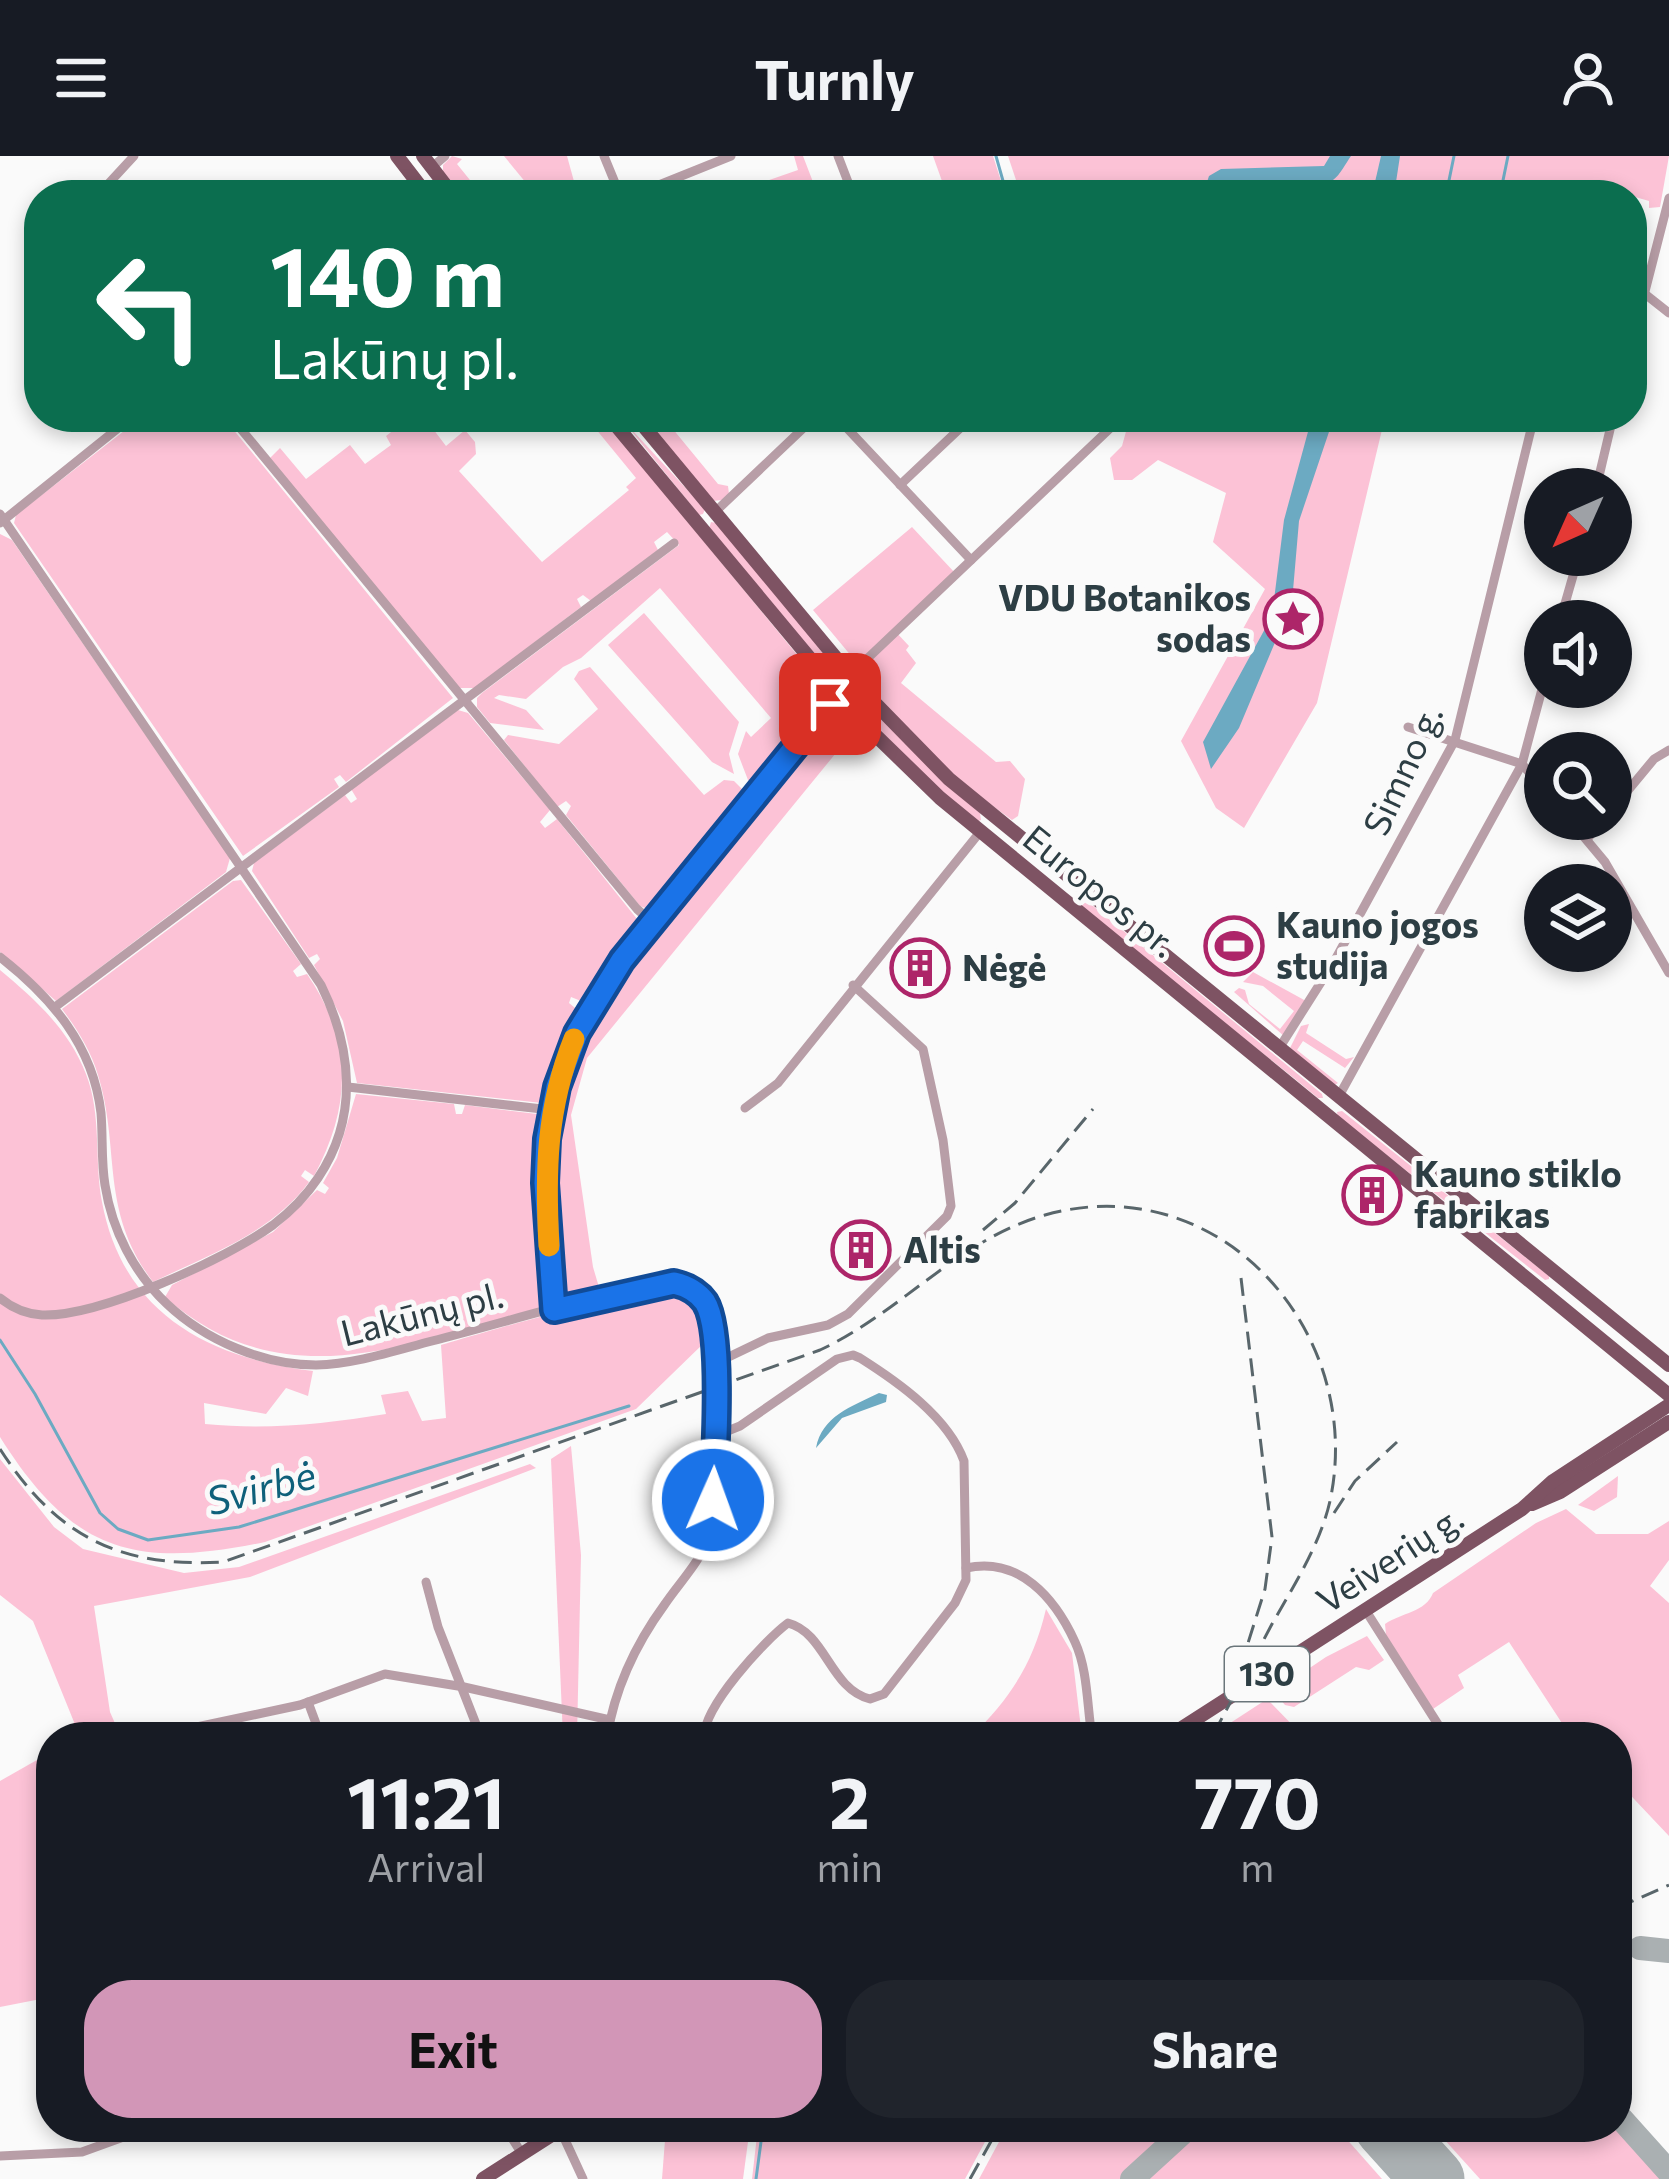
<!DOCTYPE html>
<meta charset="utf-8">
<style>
body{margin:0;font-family:Commissioner,sans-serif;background:#20242c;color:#f1f3f6;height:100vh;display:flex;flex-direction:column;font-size:45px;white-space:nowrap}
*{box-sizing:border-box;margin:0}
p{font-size:39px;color:#9ea1a6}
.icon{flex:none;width:66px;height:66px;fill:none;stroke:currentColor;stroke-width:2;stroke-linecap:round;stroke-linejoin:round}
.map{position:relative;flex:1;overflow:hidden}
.details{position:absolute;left:36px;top:1566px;width:1596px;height:420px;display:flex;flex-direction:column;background:#171b24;border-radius:48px;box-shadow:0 6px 18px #0003}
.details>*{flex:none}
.guide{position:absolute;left:24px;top:24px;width:1623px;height:252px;border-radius:48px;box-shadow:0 6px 18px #0003;background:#0b6e4f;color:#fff;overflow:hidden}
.needle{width:78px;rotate:225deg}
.buttons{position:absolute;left:1524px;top:312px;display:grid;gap:24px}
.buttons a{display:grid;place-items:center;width:108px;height:108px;border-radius:50%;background:#171b24;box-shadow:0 6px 18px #0003;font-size:60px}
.pin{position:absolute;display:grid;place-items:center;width:102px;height:102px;color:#fff;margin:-51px;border-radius:24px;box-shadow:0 6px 18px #0006}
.me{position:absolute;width:132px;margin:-66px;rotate:2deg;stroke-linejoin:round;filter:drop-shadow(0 0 9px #0008)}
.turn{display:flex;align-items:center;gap:42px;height:252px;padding:0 48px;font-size:54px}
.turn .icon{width:156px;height:156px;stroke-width:2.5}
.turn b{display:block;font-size:84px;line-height:102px}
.eta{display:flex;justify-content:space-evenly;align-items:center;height:204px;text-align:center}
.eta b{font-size:72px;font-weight:700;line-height:84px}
.primary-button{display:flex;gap:24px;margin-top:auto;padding:24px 48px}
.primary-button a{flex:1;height:138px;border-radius:48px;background:#d296b7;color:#111;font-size:48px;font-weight:700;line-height:138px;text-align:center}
.primary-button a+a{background:#20242c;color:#f1f3f6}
header{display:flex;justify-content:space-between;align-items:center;height:156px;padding:0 48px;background:#171b24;font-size:54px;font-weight:700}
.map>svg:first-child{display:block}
.green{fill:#fcc2d6}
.water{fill:#6caac2}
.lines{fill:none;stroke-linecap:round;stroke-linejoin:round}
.stream{stroke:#6caac2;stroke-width:3}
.taxiway{stroke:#aab0b2;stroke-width:24}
.runway{stroke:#aab0b2;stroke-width:63}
.minor{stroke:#b89ea7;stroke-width:9}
.primary{stroke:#7e5363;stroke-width:14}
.rail{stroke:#59666b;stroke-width:3;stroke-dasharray:18 9;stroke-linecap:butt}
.route-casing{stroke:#114b97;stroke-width:30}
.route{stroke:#1a73e8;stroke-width:21}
.slow{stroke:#f59e0b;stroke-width:21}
.labels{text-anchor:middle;stroke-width:10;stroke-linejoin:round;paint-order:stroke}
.shield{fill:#fafafa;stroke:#6a767b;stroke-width:3}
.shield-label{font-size:33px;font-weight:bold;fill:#2d3e44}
.poi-label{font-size:36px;font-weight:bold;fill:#2d3e44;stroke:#fafafa;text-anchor:start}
.street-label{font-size:36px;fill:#2d3e44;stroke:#fafafa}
.water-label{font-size:39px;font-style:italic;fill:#0e607a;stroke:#fafafa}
</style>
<header><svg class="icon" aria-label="menu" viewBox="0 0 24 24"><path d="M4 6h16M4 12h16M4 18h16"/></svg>Turnly<svg class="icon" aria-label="person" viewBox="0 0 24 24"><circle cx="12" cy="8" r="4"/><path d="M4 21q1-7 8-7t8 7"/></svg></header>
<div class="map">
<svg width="1669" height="2023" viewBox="0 0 1669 2023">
<rect width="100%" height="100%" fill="#fafafa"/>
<g class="green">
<path d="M452 0 462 3 457 8 482 39H460L443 17V9Z"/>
<path d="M504 0H567L575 29 536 39Z"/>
<path d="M794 0H803L818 39H726L798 14Z"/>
<path d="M933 0H993L1001 25 963 39H947Z"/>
<path d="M1008 0H1669L1660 51 1649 52V45L1618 36 1021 39Z"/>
<path d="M142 261H223L453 542 346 626 340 619 334 623 339 631 243 700 14 367 16 359Z"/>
<path d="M409 261H424L446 290 465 274 475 286 476 298 459 315 542 406 629 334 626 331 636 322 586 261H602L826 534 823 549 759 631 748 624 738 598 746 575 751 581 771 562 660 432 581 502 563 511 526 543 499 539 494 542 526 554 544 574 490 567 477 551V542L482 537 679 389 667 376 654 386 658 394 591 445 583 439 577 443 581 451 475 532H459L269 303 280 292 306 323 350 289 365 308 391 289 386 280 400 269 406 275 415 269Z"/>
<path d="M643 261H663L718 328 728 330 729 338 722 344 713 345Z"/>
<path d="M1130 261H1385L1317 547 1244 672 1216 652 1181 585 1265 433 1213 386 1226 337 1158 304 1132 324H1114L1110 302 1122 290Z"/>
<path d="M621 262 705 353 703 358 699 359Z"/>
<path d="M711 366 716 367 836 511 834 517 828 518 709 373Z"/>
<path d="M912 371 956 418 895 475 909 490 906 494 916 507 901 527 996 606 1010 605 1025 623 1018 660 1012 664 965 630 872 537 877 531 813 454Z"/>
<path d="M0 378 12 384 230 702 226 716 56 845 0 796Z"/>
<path d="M644 457 739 566 729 598 734 618 712 606 608 489Z"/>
<path d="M590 511 704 639 724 624 734 625 750 641 653 755 640 750 566 659 571 650 566 645 557 651 504 584 508 579 559 588 598 553 574 523 579 515Z"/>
<path d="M863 543 940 622 980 657 981 664 976 666 896 594 855 550Z"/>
<path d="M840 551 858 570 587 902 571 959 593 1111 601 1138 563 1148 557 1139 551 1029 554 972 564 929 588 868 629 802 828 557Z"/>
<path d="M458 554 468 557 550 654 540 666 545 672 557 663 641 768 586 847 571 841 569 847 580 856 549 939 542 947 357 927 343 865 314 809 320 803 317 798 309 802 252 715 254 707 345 639 351 647 357 643 351 633Z"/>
<path d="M241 724 301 808 293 815 297 821 307 818C353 885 352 949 314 1020L305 1014 301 1020 309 1026C272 1077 208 1099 153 1126 99 1054 121 994 98 919 91 895 77 873 62 853L233 725Z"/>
<path d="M1087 745 1322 938 1323 942H1318C1239 877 1158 816 1081 750Z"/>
<path d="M0 814C36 844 69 874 86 918 102 959 94 1004 102 1046 123 1158 209 1202 313 1215L308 1240 286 1232 266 1258 204 1247 205 1268C267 1274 325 1268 386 1258L381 1239 408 1235 422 1265 446 1262 441 1189C480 1178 651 1125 678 1139 695 1149 700 1168 705 1186L636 1253 265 1386C135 1413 73 1397 0 1281Z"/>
<path d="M1253 816 1306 845 1284 880 1234 836 1239 832 1245 834 1249 848 1280 873 1294 855 1263 830 1243 826Z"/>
<path d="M1309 868 1306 877 1346 903 1354 901 1345 912 1303 885 1297 894 1338 927 1333 930 1289 894 1301 870Z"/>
<path d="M356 938 454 948 456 958H462L465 949 537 958 542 962 545 1151C412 1186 284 1246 165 1141L172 1129 273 1076 317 1034 325 1038 329 1032 323 1027 337 1002Z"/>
<path d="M1342 955 1549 1120V1123L1545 1124 1338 961 1337 956Z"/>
<path d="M571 1290 581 1399 577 1581H563L551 1303Z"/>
<path d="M0 1303 54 1371 83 1393 184 1417 239 1411 530 1308 536 1312 250 1421 94 1450 110 1556 121 1581H68L74 1566 33 1465 0 1439Z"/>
<path d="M1618 1320 1617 1341 1594 1355 1578 1349Z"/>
<path d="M1566 1353 1596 1378H1648L1669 1365V1404L1650 1430 1669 1447V1680L1617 1625V1581H1571L1509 1486 1458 1519 1464 1532 1433 1553 1386 1479 1385 1468C1401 1457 1426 1456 1433 1437L1536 1367Z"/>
<path d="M1046 1453 1072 1497 1082 1581H971C1011 1541 1033 1508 1046 1453Z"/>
<path d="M1367 1480 1384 1504 1369 1514 1356 1511 1294 1551 1285 1549 1274 1536 1326 1501Z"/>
<path d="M1267 1543 1304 1581H1215L1218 1575Z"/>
<path d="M51 1596V1841L0 1851V1625Z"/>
<path d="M1617 1970 1664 2023H1480L1433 1971Z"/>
<path d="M666 1971H750L743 2023H662Z"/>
<path d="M758 1971H993L965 2023H752Z"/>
<path d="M1007 1971H1179L1120 2023H979Z"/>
<path d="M1203 1971H1336L1382 2023H1144Z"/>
</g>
<g class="water">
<path d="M1330 0H1351C1346 7 1340 19 1333 24 1307 45 1236 39 1205 32L1209 20 1221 13 1324 10Z"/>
<path d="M1381 0H1400L1394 39H1372Z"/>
<path d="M1312 261H1334L1299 365 1292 446 1239 572 1211 613 1203 586 1272 460 1284 364Z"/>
<path d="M879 1237 887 1239 886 1246 842 1262 816 1292C822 1260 851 1251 879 1237Z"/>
</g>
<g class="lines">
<g class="stream">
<path d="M996 0 1007 39"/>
<path d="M1446 39 1454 0"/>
<path d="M1500 39 1508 0"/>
<path d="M0 1184 35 1238 100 1357 118 1373 148 1384 239 1371 629 1250"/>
<path d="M756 2023 763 1971"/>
</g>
<g class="taxiway">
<path d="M1640 1792 1669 1795"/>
<path d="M1617 1958 1669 2016"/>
<path d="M1132 2023 1189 1971"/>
</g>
<path class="runway" d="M1386 1971 1433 2023"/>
<g class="minor">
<path d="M604 0 620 39"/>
<path d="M838 0 853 39"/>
<path d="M431 12 445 0"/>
<path d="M98 39 134 0"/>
<path d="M634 39 731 0"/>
<path d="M1645 138 1669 157"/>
<path d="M1632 186 1669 42"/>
<path d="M231 261 637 753 652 766"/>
<path d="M844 269 971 404"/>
<path d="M900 329 972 261"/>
<path d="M1596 333 1613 261"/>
<path d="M715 356 815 261"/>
<path d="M0 358 321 829C352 892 359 961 318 1022 306 1040 290 1056 273 1069 226 1103 99 1161 42 1159 26 1158 12 1152 0 1142"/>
<path d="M0 367 132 261"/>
<path d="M1560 465 1579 399"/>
<path d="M850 519 1122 261"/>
<path d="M1408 571 1522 608 1545 635"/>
<path d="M1611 655 1654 603 1669 594"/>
<path d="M1569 663 1605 706 1669 817"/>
<path d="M1587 683 1604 663"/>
<path d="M0 801C51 841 93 889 101 957 103 981 101 1005 105 1029 112 1074 134 1117 167 1148 205 1184 263 1209 316 1209 355 1208 394 1195 432 1185 507 1166 584 1141 661 1128 680 1127 698 1132 707 1151 722 1180 718 1344 709 1379 702 1404 679 1427 665 1448 635 1489 615 1531 607 1581"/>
<path d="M55 851 674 387"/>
<path d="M1278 894 1335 804 1455 584 1534 261"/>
<path d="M348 931 551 954"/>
<path d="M1339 940 1522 608 1545 522"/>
<path d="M745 952 778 927 980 676"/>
<path d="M553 1153C548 1088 538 1016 552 951 574 851 642 779 704 702 749 647 793 592 838 538"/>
<path d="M714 1208 768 1182 828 1169 848 1158 947 1060 951 1050 943 984 923 893 853 829"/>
<path d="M966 1412C1019 1400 1055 1442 1075 1486 1088 1514 1087 1551 1092 1581"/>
<path d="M426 1426 438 1471 481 1581"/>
<path d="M1366 1455 1446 1581"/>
<path d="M308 1546 321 1581"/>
<path d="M74 1573 139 1580 159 1579 300 1549 385 1518 464 1531 610 1564"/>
<path d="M704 1581C704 1550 764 1485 788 1467 826 1477 830 1533 870 1543L884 1538 955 1447 966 1424 964 1305C948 1261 898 1226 860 1202L853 1199 837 1203 740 1270 715 1280"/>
<path d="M505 1971 522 1998"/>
<path d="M560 1973 583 2023"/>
<path d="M0 2000 82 1996 151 1971"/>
</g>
<g class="primary">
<path d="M397 0 427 39"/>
<path d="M423 0 453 39"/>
<path d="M609 261 867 571 940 642 1669 1239"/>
<path d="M636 261 865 537 949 623 1669 1209"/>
<path d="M1532 1348 1560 1336 1669 1266"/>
<path d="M1168 1581 1522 1353 1553 1325 1669 1249"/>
<path d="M483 2023 564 1971"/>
</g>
<g class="rail">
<path d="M983 1074 1015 1047 1093 953"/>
<path d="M1241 1122 1272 1381 1265 1433 1248 1487"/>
<path d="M0 1293C56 1380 119 1412 223 1406L820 1194C900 1157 959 1083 1045 1059 1220 1010 1366 1177 1330 1345 1320 1389 1294 1429 1272 1468 1252 1506 1232 1543 1212 1581"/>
<path d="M1334 1357 1355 1325 1397 1286"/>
<path d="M1617 1752 1669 1729"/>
<path d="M970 2023 999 1971"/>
</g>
</g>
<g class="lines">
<defs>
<path id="route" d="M713 1344C715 1304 724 1176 705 1146 697 1135 687 1130 674 1127L554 1154 545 1027 547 983 557 931 577 877 622 804 830 548"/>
</defs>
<use href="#route" class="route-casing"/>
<use href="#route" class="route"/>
<path class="slow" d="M549 1090C545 1017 546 952 574 883"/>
</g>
<defs>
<symbol id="sight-ring" viewBox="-11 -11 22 22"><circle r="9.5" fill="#fafafa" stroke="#ad2569" stroke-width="1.5"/><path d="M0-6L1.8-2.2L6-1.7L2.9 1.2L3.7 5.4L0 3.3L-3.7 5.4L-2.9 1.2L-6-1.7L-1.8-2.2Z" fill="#ad2569"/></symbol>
<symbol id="stadium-ring" viewBox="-11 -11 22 22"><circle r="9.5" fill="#fafafa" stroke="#ad2569" stroke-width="1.5"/><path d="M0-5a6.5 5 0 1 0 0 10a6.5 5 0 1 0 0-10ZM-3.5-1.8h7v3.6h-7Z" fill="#ad2569"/></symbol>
<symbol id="building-ring" viewBox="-11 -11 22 22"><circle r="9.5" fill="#fafafa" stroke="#ad2569" stroke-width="1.5"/><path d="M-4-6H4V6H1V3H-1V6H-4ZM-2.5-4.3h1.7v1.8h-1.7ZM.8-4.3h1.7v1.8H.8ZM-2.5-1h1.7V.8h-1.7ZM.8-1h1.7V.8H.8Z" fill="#ad2569"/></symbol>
</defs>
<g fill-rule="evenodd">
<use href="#sight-ring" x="1260" y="430" width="66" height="66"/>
<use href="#stadium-ring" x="1201" y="757" width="66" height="66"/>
<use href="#building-ring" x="887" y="779" width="66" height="66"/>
<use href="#building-ring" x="1339" y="1006" width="66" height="66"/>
<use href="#building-ring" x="828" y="1061" width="66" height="66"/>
</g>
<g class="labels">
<rect class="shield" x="1225" y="1491" width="84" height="54" rx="9"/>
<g class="shield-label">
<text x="1267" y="1530">130</text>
</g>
<g class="poi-label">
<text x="1251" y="455" text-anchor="end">VDU Botanikos<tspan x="1251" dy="41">sodas</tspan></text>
<text x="1276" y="782">Kauno jogos<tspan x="1276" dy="41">studija</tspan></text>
<text x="962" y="825">Nėgė</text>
<text x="1414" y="1031">Kauno stiklo<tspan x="1414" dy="41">fabrikas</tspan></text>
<text x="903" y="1107">Altis</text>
</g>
<g class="street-label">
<text transform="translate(1403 614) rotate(-65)" y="13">Simno g.</text>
<text transform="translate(1100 735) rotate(39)" y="13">Europos pr.</text>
<text transform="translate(422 1158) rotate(-14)" y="13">Lakūnų pl.</text>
<text transform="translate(1390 1403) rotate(-33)" y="13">Veiverių g.</text>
</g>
<g class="water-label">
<text transform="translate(261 1332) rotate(-15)" y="14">Svirbė</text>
</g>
</g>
</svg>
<div class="buttons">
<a><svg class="needle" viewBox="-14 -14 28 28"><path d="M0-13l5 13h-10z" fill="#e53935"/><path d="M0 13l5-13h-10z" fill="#9ea1a6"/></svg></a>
<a><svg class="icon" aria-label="sound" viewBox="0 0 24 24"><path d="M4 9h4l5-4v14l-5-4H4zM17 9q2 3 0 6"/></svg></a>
<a><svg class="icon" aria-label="search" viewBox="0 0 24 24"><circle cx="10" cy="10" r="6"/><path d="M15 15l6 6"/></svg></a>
<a><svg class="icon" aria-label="layers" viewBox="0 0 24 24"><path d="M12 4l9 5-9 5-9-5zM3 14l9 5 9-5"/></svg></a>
</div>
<div class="pin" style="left:830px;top:548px;background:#d93025"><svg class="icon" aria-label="arrive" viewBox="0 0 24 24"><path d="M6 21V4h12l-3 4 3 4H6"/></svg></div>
<svg class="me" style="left:713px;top:1344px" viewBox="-20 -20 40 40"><circle r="17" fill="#1a73e8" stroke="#fff" stroke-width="3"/><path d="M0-11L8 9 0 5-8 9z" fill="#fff"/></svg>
<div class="guide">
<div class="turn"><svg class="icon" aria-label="left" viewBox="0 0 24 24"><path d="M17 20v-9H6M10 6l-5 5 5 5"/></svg><div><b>140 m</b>Lakūnų pl.</div></div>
</div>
<section class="details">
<div class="eta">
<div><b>11:21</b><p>Arrival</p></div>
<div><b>2</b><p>min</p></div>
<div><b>770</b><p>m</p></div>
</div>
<div class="primary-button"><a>Exit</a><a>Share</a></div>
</section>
</div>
